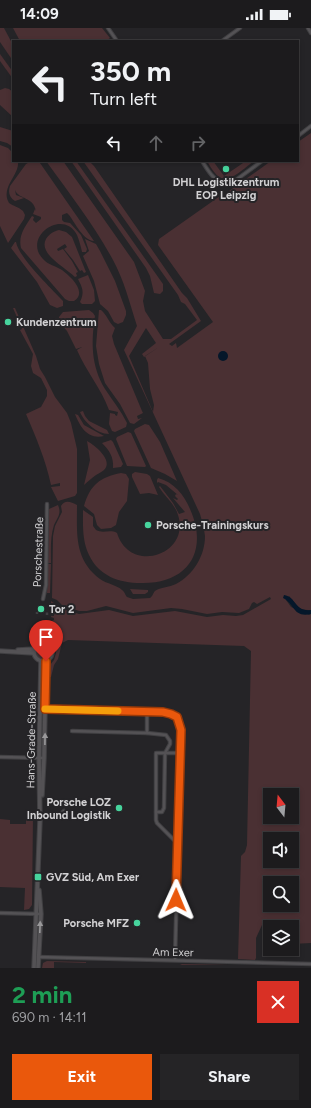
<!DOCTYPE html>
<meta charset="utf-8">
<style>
body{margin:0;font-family:Figtree,sans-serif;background:#252426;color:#f1f3f6;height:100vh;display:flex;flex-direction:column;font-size:15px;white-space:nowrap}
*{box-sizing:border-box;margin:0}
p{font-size:13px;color:#a0a1a4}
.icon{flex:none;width:22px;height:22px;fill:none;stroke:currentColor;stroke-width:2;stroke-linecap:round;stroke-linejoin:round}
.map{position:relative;height:940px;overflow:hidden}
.side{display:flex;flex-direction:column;background:#1c1b1d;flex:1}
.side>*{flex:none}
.guide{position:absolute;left:12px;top:12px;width:287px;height:122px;border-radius:0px;box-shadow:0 2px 6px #0003,0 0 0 1px #3a393b;background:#1c1b1d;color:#f1f3f6;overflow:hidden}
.needle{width:26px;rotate:344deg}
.tools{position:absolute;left:263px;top:760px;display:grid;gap:8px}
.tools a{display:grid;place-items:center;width:36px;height:36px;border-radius:0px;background:#1c1b1d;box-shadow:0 2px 6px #0003,0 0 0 1px #3a393b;font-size:20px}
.pin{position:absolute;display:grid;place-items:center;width:34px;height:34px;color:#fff;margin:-41px -17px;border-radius:50% 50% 50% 0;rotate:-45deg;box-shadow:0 0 4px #0007}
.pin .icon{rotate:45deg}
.me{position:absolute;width:44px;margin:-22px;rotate:1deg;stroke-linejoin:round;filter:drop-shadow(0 0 3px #0008)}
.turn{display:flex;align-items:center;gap:14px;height:84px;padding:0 12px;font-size:18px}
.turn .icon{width:52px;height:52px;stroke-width:2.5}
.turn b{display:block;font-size:28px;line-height:34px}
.lanes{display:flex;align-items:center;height:38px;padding:0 12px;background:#0003;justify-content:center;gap:20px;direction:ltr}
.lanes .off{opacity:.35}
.round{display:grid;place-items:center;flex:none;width:42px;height:42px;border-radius:0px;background:#252426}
.headline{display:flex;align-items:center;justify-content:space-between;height:68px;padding:0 12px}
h1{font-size:24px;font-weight:700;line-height:30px;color:#1e9e55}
.cta{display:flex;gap:8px;margin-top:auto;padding:8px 12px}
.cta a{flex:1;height:46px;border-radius:0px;background:#ea580c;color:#fff;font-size:16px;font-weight:700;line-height:46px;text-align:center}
.cta a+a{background:#252426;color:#f1f3f6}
.status{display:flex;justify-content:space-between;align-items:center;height:28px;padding:0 20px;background:#1c1b1d;direction:ltr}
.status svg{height:11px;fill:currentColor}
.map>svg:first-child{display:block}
.green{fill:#4a3033;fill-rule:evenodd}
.water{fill:#05172a}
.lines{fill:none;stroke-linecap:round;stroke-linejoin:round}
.minor-tunnel{stroke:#3f3e41;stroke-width:2.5;stroke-dasharray:2.5 1;stroke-linecap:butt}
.minor-casing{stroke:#414043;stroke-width:4.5}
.tertiary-casing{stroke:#414043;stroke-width:5.5}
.minor{stroke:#545255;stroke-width:2.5}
.tertiary{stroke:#545255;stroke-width:3.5}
.oneway{fill:#99989a}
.route-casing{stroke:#983908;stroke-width:10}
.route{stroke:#ea580c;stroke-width:7}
.slow{stroke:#f59e0b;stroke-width:7}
.poi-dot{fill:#47d49d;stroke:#252427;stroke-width:1.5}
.labels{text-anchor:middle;stroke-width:4;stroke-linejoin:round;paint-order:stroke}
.poi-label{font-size:11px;font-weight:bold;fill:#d2d1d3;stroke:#252427;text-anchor:start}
.street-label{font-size:11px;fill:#d2d1d3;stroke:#252427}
</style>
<div class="status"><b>14:09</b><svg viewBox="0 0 49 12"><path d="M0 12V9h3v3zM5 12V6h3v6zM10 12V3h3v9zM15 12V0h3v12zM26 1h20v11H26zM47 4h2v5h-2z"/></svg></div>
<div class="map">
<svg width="311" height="940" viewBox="0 0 311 940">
<rect width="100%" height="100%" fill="#252427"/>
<g class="green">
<path d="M0 0H4L13 17V33L0 14Z"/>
<path d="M13 0H102L110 10 106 13H20Z"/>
<path d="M0 26 13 44V51L0 33Z"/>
<path d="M5 60 9 61 13 64V89L0 77V62Z"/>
<path d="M0 99 13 103V119L7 115 0 113Z"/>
<path d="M311 105V582C298 583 297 577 289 568L286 572 291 579 309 587 311 586V915L292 916V899H270V916L263 917 266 899 262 897 256 910V930L255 932 238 931 241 828 245 824 247 817 251 623 244 618 68 612 62 615 58 631 54 637 51 649H50V637L54 632 56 625 55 618 51 613 54 596 52 593 54 592V590L51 589V588H54V579L51 578V573L63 581 79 586 109 582 133 588 175 583 207 589 223 587 236 588 243 587 271 571 270 569 257 576 254 574 252 575 249 581 239 585 222 584 207 586 182 581 171 580 133 585 106 578 87 583H79L62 577 57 572 52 570 53 508 55 498 62 484 61 478C65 471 71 474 77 477 77 506 74 531 100 551 107 556 117 557 122 562 125 564 125 567 127 569L133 571 150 570C153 568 153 565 155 563 158 560 170 559 176 556 193 547 205 528 205 508 204 500 202 493 200 486L124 322 137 298C130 276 124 252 113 232 94 197 69 165 46 133H63L134 234 145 263 143 273 145 283 163 311H171L197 292 185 276 181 274 178 267 83 133H89L94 138 182 265 187 270 201 293 169 316 172 318 176 315 177 320 213 294 158 217 159 211 220 168 222 171 230 165 229 163 271 133H298V114ZM146 300 156 315 142 326 144 329 159 319 145 328 148 335 150 361 154 377 153 384 129 328ZM270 767H292V789H270ZM270 811H292V833H270ZM270 855H292V877H270Z"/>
<path d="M0 117 8 120 13 125V133H18C20 147 0 159 9 175 13 178 19 179 23 183L25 187 24 191 8 215 0 198Z"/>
<path d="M32 133 40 135 94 213C83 212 75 195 69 187L67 185 62 187V192L64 194 70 195 81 207 87 221 86 224H82C81 219 79 212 77 207 63 180 22 209 43 231 48 237 56 238 62 242 70 248 88 264 74 273H69L65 271 21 220C18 207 25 199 32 188L34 189 33 192 36 195 41 191V189L33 186 35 181 36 183C33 168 19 172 15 162L16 167 24 170 15 173C9 169 8 164 10 158L26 136Z"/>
<path d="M71 133H76L163 256V263L160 266 154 265 150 248 146 240Z"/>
<path d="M207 133H213L224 148 246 133H254C245 139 229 157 218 148 214 145 210 138 207 133Z"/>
<path d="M59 202 66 204 72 209 86 244 84 245 82 242 80 243 73 232 64 221 67 219 65 216 57 221 58 223 63 221 72 233 78 244 76 245 77 248 75 249C65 239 38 226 46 211 49 206 54 203 59 202Z"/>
<path d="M85 211 96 216 100 223 115 253 126 283V287L123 294 118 296 114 294 108 283 100 276 94 253 83 228 89 223Z"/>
<path d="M15 214H16C19 230 51 260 63 273V278L57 280 50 277 37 254 11 220Z"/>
<path d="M88 247 94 262 95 273 92 276H82L80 274C85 264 82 259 78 251Z"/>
<path d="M13 280H15L36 328 40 341 45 349 55 369 67 385 71 395 77 421V465L75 468 58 473 51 459 60 458V455L51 457C46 433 36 409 26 386L41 379 47 368V362L41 350 33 345 31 338 33 326 20 302 22 301Z"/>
<path d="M89 282 93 285 95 288C91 314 91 338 105 361 113 373 121 383 127 395L126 399 115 404 112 403 109 396 110 385 115 386V387L117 388 118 384 109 382C101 360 86 343 77 322L82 319 76 321 67 303 59 294V289L63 284Z"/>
<path d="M99 282H101C107 287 109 295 115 300L112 308 114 316 142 383 143 385 137 388 138 391 142 390 134 396 130 395 120 376 105 355 99 336 96 318Z"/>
<path d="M83 383 85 388 89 393 107 402 109 406C97 406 84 394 80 384Z"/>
<path d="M75 386 78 387 84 397 104 408C88 412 80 399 75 386Z"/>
<path d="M145 396 149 397 160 414 177 453 165 446 151 440 134 403 135 401Z"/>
<path d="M128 404 131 405 146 438 145 439 127 438 116 411 117 409Z"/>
<path d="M111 412 113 414 123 436 121 439 113 440C114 429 109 422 102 415Z"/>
<path d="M87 413C95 417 114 433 104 442 102 444 99 445 96 447 92 450 88 453 84 457L90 432Z"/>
<path d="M135 444 147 446 150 448 158 467 149 465 140 466 132 449V446Z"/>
<path d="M121 445 126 446 129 451 127 473 119 484 116 497 111 500 101 501 97 497 94 486 84 478C90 457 100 449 121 445Z"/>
<path d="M158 450C174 454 184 467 190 481 209 523 188 556 141 555 119 555 99 548 89 527 82 513 83 497 83 482L93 489V498L96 502C103 506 110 501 117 505 130 547 191 527 178 487 175 476 165 469 159 459L160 458 173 475 179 486 185 484 173 470 177 472 178 471 175 468 176 466 178 467 166 457 158 454 157 455V452Z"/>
<path d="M58 477C62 486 57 490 54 497 50 509 51 523 51 535H48L49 481Z"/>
<path d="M48 536H51L50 565H47Z"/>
<path d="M130 561 148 562V564L145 566H133Z"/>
<circle cx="43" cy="624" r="7"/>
<path d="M26 788H33L32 877 29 881 24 882 25 860 0 859V791L10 792V796H26Z"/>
<path d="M47 933 86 934V935L54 934V940H42L43 935Z"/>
<path d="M180 936 229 937H182Z"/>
</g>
<g class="water">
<circle cx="223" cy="328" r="5"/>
<path d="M284 567C297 569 294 584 311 582V586C293 590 295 576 283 570Z"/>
<path d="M292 914 295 915 297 918 294 928 270 927 268 920 270 918V921H292Z"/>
</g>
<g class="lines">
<g class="minor-tunnel">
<path d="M37 584V586"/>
<path d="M47 587V584"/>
</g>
<defs>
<g id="minor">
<path d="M108 0 117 13"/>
<path d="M308 0 311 5"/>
<path d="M222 13 240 0"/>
<path d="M298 108 311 98"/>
<path d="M202 133C208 142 213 153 225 155L236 152 262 133"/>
<path d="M43 571 46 557 47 476"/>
<path d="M40 681 163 684 171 685 177 689 181 702 175 931"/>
<path d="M72 703 147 705V684"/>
<path d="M147 705 166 707 170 713V716L165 725 164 780 162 784H156"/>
<path d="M0 729 44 730"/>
<path d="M57 789 64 783"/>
<path d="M178 816 157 795 156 792V725H180"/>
<path d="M0 885 41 886"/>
<path d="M38 929 311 936"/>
</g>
<g id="tertiary">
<circle cx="43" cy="624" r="9"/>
<path d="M18 622 35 621"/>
<path d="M0 623 34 625"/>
<path d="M42 767 44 730 46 633"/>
<path d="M34 940 40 792 39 730 41 633"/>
<path d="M38 940 41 886 39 862"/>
</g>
</defs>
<use href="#minor" class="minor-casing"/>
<use href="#tertiary" class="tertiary-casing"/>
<use href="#minor" class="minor"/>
<use href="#tertiary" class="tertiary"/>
</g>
<defs><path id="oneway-solid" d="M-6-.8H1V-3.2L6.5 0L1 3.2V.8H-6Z"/></defs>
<g class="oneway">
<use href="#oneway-solid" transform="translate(45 711) rotate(-89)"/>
<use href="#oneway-solid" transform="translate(40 899) rotate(-88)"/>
</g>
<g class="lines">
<defs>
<path id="route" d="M46 633 45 681 163 684 171 686 177 689 181 702 176 872"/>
</defs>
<use href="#route" class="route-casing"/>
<use href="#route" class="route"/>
<path class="slow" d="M45 681 118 683"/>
</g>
<g class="poi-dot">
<circle cx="226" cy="141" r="4"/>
<circle cx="8" cy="294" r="4"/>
<circle cx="148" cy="497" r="4"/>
<circle cx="41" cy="581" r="4"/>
<circle cx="119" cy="780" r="4"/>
<rect x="34" y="845" width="8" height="8" rx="2"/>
<circle cx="137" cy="895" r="4"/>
</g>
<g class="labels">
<g class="poi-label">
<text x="226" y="158" text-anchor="middle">DHL Logistikzentrum<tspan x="226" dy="13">EOP Leipzig</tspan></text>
<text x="16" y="298">Kundenzentrum</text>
<text x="156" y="501">Porsche-Trainingskurs</text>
<text x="49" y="585">Tor 2</text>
<text x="111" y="778" text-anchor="end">Porsche LOZ<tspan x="111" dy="13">Inbound Logistik</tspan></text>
<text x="46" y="853">GVZ Süd, Am Exer</text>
<text x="129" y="899" text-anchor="end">Porsche MFZ</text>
</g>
<g class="street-label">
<text transform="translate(38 524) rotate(-88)" y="4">Porschestraße</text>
<text transform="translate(31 712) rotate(-89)" y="4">Hans-Grade-Straße</text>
<text transform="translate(173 924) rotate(1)" y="4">Am Exer</text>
</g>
</g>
</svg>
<div class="tools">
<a><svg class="needle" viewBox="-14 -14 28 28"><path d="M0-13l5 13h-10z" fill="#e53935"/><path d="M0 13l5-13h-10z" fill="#a0a1a4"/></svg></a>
<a><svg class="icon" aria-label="sound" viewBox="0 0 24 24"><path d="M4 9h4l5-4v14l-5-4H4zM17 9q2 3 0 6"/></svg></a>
<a><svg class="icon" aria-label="search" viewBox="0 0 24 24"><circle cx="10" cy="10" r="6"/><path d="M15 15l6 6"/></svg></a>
<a><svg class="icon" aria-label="layers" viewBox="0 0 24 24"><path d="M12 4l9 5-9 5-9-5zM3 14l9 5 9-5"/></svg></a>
</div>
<div class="pin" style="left:46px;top:633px;background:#d93025"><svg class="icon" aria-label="arrive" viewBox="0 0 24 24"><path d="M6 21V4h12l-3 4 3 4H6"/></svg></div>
<svg class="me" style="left:176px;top:872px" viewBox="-20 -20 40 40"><path d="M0-17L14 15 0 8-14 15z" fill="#ea580c" stroke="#fff" stroke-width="4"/></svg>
<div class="guide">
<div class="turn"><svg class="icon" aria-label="left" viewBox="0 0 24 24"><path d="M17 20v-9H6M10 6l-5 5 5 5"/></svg><div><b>350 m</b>Turn left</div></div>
<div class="lanes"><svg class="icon" aria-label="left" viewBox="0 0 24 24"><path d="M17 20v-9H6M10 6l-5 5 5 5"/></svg><svg class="icon off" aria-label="ahead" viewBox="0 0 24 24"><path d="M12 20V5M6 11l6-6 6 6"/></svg><svg class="icon off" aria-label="right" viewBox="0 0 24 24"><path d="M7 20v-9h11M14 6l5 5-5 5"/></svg></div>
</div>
</div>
<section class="side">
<div class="headline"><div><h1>2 min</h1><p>690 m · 14:11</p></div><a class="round" style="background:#d93025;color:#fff"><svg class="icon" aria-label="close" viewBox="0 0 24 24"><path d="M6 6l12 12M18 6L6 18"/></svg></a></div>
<div class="cta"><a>Exit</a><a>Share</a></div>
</section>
